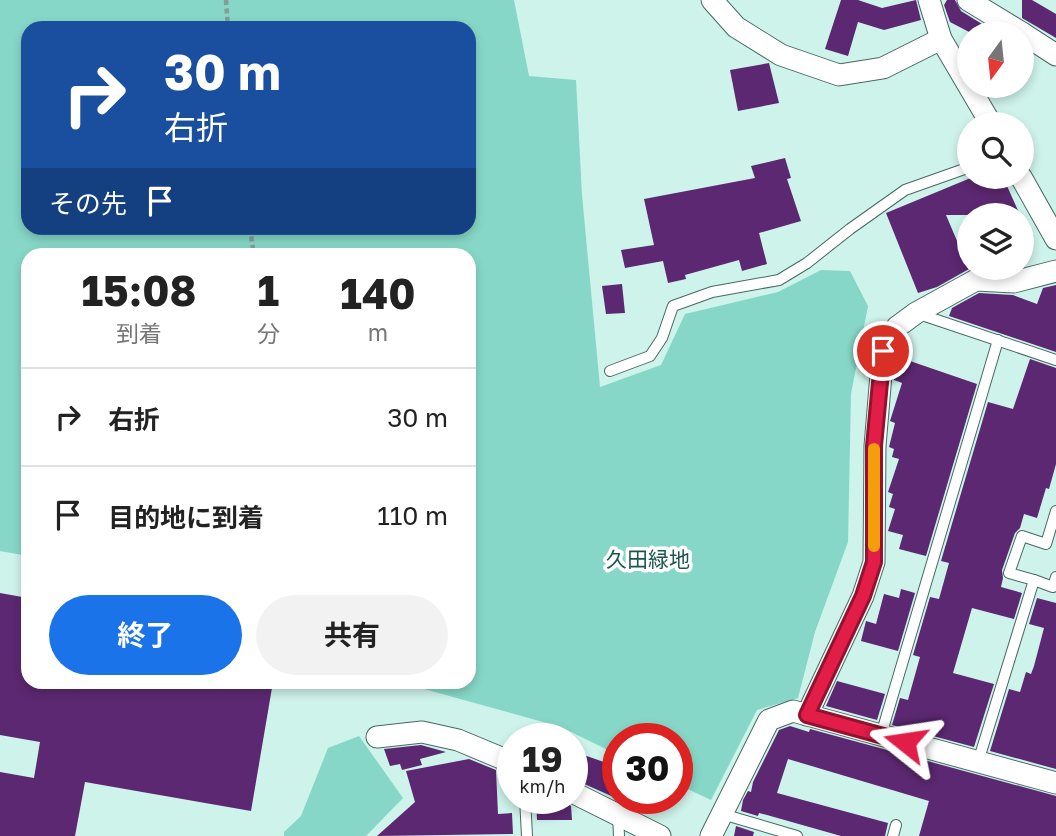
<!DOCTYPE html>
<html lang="ja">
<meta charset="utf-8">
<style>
body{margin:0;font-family:"Golos Text","Noto Sans JP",sans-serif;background:#f2f2f2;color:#222;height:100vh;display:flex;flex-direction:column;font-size:26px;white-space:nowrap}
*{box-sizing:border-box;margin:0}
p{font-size:23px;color:#767676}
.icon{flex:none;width:38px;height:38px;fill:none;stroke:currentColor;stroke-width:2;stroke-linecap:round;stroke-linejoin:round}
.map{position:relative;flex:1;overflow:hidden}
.side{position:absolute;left:21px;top:248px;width:455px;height:441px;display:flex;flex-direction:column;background:#fff;border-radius:21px;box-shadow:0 4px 10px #0003}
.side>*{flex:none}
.top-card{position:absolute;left:21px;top:21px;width:455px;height:214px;border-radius:21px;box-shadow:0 4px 10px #0003;background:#1a4fa0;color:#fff;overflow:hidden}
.needle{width:46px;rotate:195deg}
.fabs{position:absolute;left:957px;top:21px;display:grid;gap:14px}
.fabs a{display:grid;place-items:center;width:77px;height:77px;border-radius:50%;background:#fff;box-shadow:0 4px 10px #0003;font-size:35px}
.speed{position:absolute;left:497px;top:723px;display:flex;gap:14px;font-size:35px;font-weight:700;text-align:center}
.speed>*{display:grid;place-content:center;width:91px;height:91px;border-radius:50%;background:#fff;box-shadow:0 4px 10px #0003;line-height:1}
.speed small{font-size:18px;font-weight:400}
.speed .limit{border:10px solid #d22;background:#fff;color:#111}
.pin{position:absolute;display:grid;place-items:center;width:60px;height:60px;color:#fff;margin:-30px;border:4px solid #fff;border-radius:50%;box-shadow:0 2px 7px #0007}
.me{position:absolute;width:77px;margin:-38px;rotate:285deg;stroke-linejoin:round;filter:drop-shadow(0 0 5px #0008)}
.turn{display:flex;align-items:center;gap:24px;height:147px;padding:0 28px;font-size:32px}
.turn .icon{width:91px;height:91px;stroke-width:2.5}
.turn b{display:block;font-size:49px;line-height:60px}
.then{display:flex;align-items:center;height:66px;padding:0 28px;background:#0003;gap:14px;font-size:26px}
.eta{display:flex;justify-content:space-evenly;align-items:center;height:119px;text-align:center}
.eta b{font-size:42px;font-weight:700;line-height:49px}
.action{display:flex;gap:14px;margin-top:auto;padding:14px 28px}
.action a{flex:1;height:80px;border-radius:42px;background:#1a73e8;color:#fff;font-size:28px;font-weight:700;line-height:80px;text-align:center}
.action a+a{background:#f2f2f2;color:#222}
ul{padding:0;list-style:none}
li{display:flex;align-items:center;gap:21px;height:98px;padding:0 28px;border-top:2px solid #e0e0e0}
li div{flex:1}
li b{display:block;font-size:26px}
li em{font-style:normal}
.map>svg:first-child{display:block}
.green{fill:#86d7c7;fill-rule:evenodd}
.building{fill:#5c2871}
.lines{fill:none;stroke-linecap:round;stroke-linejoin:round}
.service-casing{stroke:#476962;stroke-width:12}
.minor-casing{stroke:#476962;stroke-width:23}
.path{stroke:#839e98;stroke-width:4.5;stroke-dasharray:5 3.5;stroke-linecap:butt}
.service{stroke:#fff;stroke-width:10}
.minor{stroke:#fff;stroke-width:21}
.route-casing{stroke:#92132f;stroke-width:18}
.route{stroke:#e11d48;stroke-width:12}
.slow{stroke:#f59e0b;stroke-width:12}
.labels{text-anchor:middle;stroke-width:7;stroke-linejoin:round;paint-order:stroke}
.park-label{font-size:21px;fill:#1a574d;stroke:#fff}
</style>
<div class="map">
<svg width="1056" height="836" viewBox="0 0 1056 836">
<rect width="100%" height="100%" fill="#cef3eb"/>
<g class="green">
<path d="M0 0H514L529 76 576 80 582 195 600 387 661 365 685 314 778 292 821 270 850 271 868 306 851 394 848 542 815 632 798 698 757 710 711 800 677 784V738H618V755L561 727 424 689 425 683 469 682V256H28V556L0 551ZM28 28H469V228H28Z"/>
<path d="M359 736 403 798 366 836H284V832L301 816 328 748Z"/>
</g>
<g class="building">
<path d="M841 0H858L882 8 916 0 921 20 884 30 858 22 848 56 825 49Z"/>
<path d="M947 0H955L961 11 990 29 988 33H971L950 22 944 5Z"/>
<path d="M1022 0H1032L1056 14V38L1022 18Z"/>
<path d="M769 63 779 103 738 111 730 70Z"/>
<path d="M785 158 791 178 787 179 801 221 759 233 767 264 742 271 739 260 685 275 686 279 668 283 663 261 625 268 621 250 654 245 644 199 755 178 751 166Z"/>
<path d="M973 177H1003L1020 215H946L969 269 937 287 918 293 886 213Z"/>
<path d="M622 284 625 313 606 314 602 286Z"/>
<path d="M1056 285V352L949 316 952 308 979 293 1013 295 1037 304 1043 288Z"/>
<path d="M1030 359 1056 368V464L1049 489 1046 488 1037 518 1024 514 1020 528 1015 533 1002 570 1003 578 1001 587 1022 593 1014 619 972 608 953 673 994 684 974 747 892 725 900 698 908 700 920 657 913 655 930 597 939 599 949 563 941 561 988 402 1013 409Z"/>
<path d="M910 361 977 384 926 556 899 549 903 535 888 531 895 509 889 507 893 494 888 492 899 459 892 457 894 449 889 447 895 423 890 421 902 383 894 380V374L898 362 909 366Z"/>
<path d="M901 589 915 593 898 651 861 641 866 621 876 624 884 594 899 598Z"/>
<path d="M0 593 28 598V682H273L251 811 85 782 75 836H0V772L34 778 40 742 0 735Z"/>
<path d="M1037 598 1056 603V769L990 751 1009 689 1020 692 1026 672 1031 674 1034 666 1044 628 1029 624Z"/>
<path d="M837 681 885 694 877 720 826 706Z"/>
<path d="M790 726 809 732 810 729 1056 796V836H919L929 801 788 759 777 793 888 823 885 836H841L767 815 759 813 758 816 741 811 743 800 748 791 751 792 753 782 779 730Z"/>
<path d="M421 745 446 752 420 759 422 765 402 770 400 764 390 766 384 749Z"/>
<path d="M581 754 618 767V799L573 779Z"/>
<path d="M469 759 496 770 498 814 512 813 513 834 377 836 415 802 406 771Z"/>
<path d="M536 798H561L571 806 572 820H537Z"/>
<path d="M736 826 754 832 753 836H734Z"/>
</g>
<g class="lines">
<defs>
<g id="service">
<path d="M919 314 1056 360"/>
<path d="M610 371 650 356 662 338 673 306 712 292 779 280 807 263 850 229 905 190 970 167"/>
<path d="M1034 580 1053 587 1056 577"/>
<path d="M881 735 998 340"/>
<path d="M978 762 1034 580 1009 573 1022 536 1046 544 1056 511"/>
<path d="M525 798 527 836"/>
<path d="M722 814 797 836"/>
<path d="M618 815 619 836"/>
<path d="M893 836 896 825"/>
</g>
<g id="minor">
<path d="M712 0 736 27 781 55 839 75 883 68 941 39"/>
<path d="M929 0 941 39 991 124"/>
<path d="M968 0 1022 33"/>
<path d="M1022 33 1056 55"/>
<path d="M1021 177 1056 239"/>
<path d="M807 715 863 596 874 562 875 446 883 351 897 327 916 313 976 280 1014 282 1056 271"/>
<path d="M377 737 422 732 458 740 513 763"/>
<path d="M572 792 660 836"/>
<path d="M711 836 769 720 793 711 1056 783"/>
</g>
</defs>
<use href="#service" class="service-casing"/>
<use href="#minor" class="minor-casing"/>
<g class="path">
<path d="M226 0 228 28"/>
<path d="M250 228 254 256"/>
</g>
<use href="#service" class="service"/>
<use href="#minor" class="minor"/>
</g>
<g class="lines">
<defs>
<path id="route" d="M883 351 874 446V562L863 596 807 715 905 742"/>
</defs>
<use href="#route" class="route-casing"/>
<use href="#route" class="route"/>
<path class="slow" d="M874 546V449"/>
</g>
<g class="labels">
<g class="park-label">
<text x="648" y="567">久田緑地</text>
</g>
</g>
</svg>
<div class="fabs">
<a><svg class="needle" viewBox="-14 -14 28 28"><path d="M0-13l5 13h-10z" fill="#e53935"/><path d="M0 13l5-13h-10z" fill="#767676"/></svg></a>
<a><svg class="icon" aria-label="search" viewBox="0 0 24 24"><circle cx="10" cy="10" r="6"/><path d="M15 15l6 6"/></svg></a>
<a><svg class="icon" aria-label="layers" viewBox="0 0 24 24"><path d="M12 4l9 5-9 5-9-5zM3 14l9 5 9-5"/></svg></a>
</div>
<div class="speed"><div>19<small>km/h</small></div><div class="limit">30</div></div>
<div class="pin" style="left:883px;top:351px;background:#d93025"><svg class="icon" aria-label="arrive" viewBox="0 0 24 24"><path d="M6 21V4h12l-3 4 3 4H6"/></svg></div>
<svg class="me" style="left:905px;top:742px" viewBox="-20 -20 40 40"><path d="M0-17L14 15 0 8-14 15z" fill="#e11d48" stroke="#fff" stroke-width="4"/></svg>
<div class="top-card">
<div class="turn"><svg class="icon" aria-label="right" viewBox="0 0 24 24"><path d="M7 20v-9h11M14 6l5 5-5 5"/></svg><div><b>30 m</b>右折</div></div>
<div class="then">その先<svg class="icon" aria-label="arrive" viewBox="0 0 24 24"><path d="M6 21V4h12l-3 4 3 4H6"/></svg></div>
</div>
<section class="side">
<div class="eta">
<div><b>15:08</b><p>到着</p></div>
<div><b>1</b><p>分</p></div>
<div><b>140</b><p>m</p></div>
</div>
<ul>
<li><svg class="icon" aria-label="right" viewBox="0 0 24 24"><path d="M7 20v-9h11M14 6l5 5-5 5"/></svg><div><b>右折</b></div><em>30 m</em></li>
<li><svg class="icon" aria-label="arrive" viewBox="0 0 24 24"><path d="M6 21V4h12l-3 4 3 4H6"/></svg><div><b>目的地に到着</b></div><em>110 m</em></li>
</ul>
<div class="action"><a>終了</a><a>共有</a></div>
</section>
</div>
